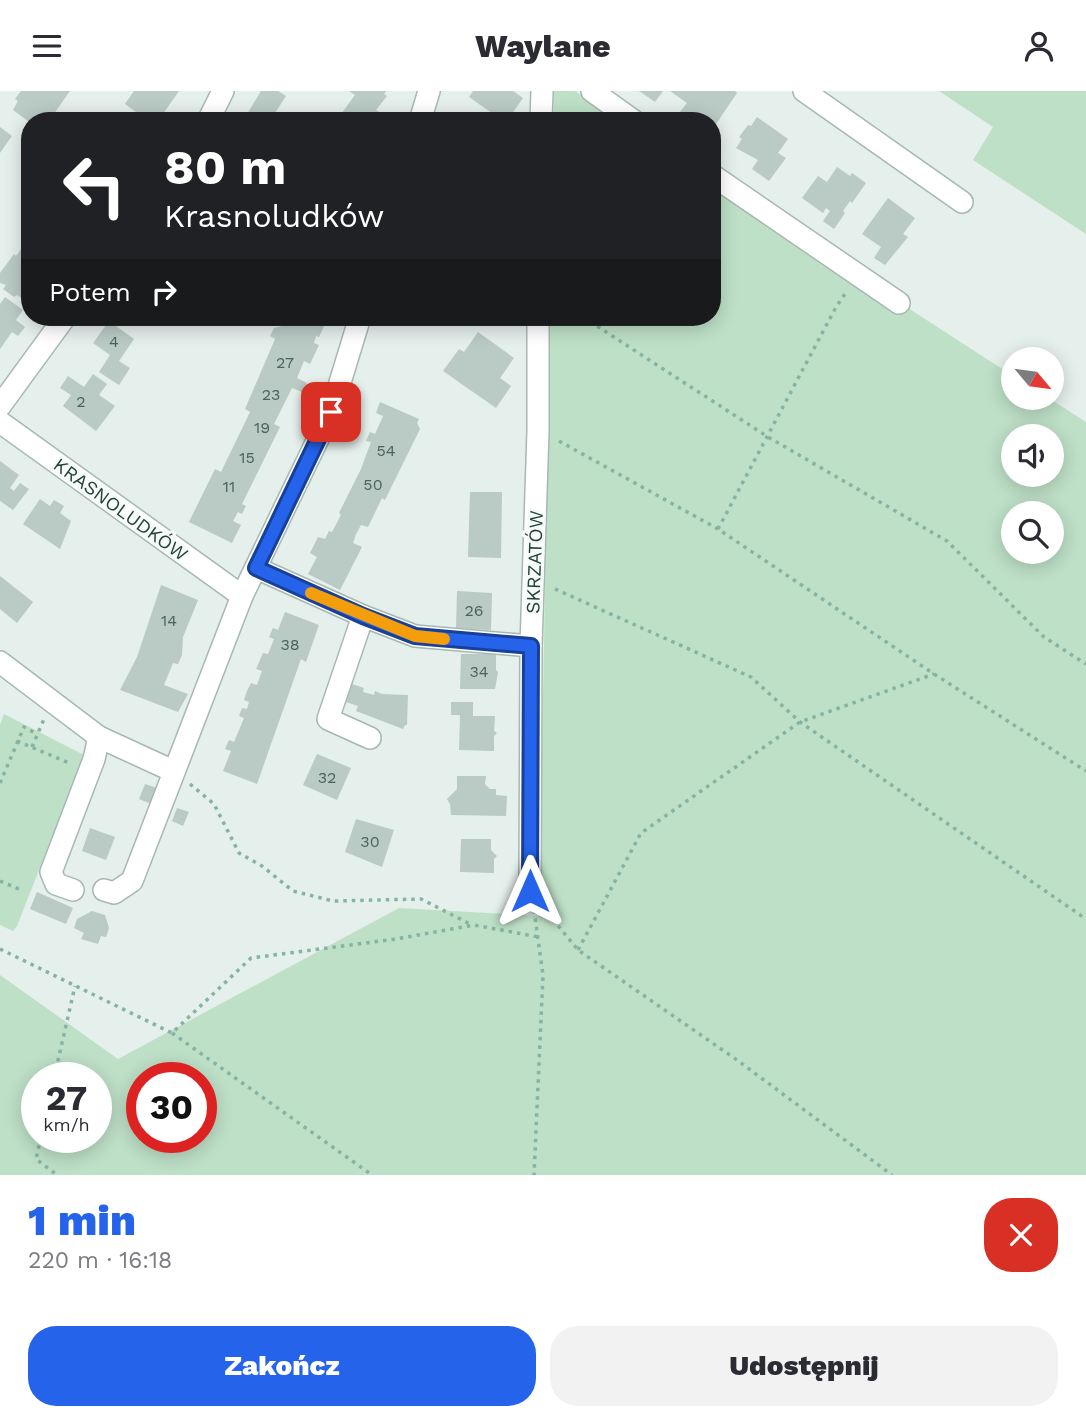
<!DOCTYPE html>
<html lang="pl">
<meta charset="utf-8">
<style>
body{margin:0;font-family:"Work Sans",sans-serif;background:#f2f2f3;color:#2b2b33;height:100vh;display:flex;flex-direction:column;font-size:26px;white-space:nowrap}
*{box-sizing:border-box;margin:0}
p{font-size:23px;color:#7c7c81}
.icon{flex:none;width:38px;height:38px;fill:none;stroke:currentColor;stroke-width:2;stroke-linecap:round;stroke-linejoin:round}
.map{position:relative;height:1084px;overflow:hidden}
.drawer{display:flex;flex-direction:column;background:#fff;flex:1}
.drawer>*{flex:none}
.hud{position:absolute;left:21px;top:21px;width:700px;height:214px;border-radius:28px;box-shadow:0 4px 18px #0003;background:#202124;color:#fff;overflow:hidden}
.needle{width:46px;rotate:119deg}
.buttons{position:absolute;left:1001px;top:256px;display:grid;gap:14px}
.buttons a{display:grid;place-items:center;width:63px;height:63px;border-radius:50%;background:#fff;box-shadow:0 4px 18px #0003;font-size:35px}
.speed{position:absolute;left:21px;top:971px;display:flex;gap:14px;font-size:35px;font-weight:700;text-align:center}
.speed>*{display:grid;place-content:center;width:91px;height:91px;border-radius:50%;background:#fff;box-shadow:0 4px 18px #0003;line-height:1}
.speed small{font-size:18px;font-weight:400}
.speed .limit{border:10px solid #d22;background:#fff;color:#111}
.pin{position:absolute;display:grid;place-items:center;width:60px;height:60px;color:#fff;margin:-30px;border-radius:14px;box-shadow:0 4px 10px #0006}
.me{position:absolute;width:77px;margin:-38px;rotate:0deg;stroke-linejoin:round;filter:drop-shadow(0 0 5px #0008)}
.turn{display:flex;align-items:center;gap:24px;height:147px;padding:0 28px;font-size:32px}
.turn .icon{width:91px;height:91px;stroke-width:2.5}
.turn b{display:block;font-size:49px;line-height:60px}
.then{display:flex;align-items:center;height:66px;padding:0 28px;background:#0003;gap:14px;font-size:26px}
.round{display:grid;place-items:center;flex:none;width:74px;height:74px;border-radius:28px;background:#f2f2f3}
.overview{display:flex;align-items:center;justify-content:space-between;height:119px;padding:0 28px}
h1{font-size:42px;font-weight:800;line-height:52px;color:#2563eb}
.button{display:flex;gap:14px;margin-top:auto;padding:14px 28px}
.button a{flex:1;height:80px;border-radius:28px;background:#2563eb;color:#fff;font-size:28px;font-weight:800;line-height:80px;text-align:center}
.button a+a{background:#f2f2f3;color:#2b2b33}
header{display:flex;justify-content:space-between;align-items:center;height:91px;padding:0 28px;background:#fff;font-size:32px;font-weight:800}
.map>svg:first-child{display:block}
.green{fill:#bee0c7;fill-rule:evenodd}
.building{fill:#bacac4}
.lines{fill:none;stroke-linecap:round;stroke-linejoin:round}
.minor-casing{stroke:#a7b8b2;stroke-width:24}
.path{stroke:#85b3a4;stroke-width:3.5;stroke-dasharray:3.5 5;stroke-linecap:butt}
.minor{stroke:#fff;stroke-width:21}
.route-casing{stroke:#184099;stroke-width:18}
.route{stroke:#2563eb;stroke-width:12}
.slow{stroke:#f59e0b;stroke-width:12}
.labels{text-anchor:middle;stroke-width:6;stroke-linejoin:round;paint-order:stroke}
.number-label{font-size:16px;fill:#4a645c}
.street-label{font-size:19px;fill:#244239;stroke:#f6fbf9}
</style>
<header><svg class="icon" aria-label="menu" viewBox="0 0 24 24"><path d="M4 6h16M4 12h16M4 18h16"/></svg>Waylane<svg class="icon" aria-label="person" viewBox="0 0 24 24"><circle cx="12" cy="8" r="4"/><path d="M4 21q1-7 8-7t8 7"/></svg></header>
<div class="map">
<svg width="1086" height="1084" viewBox="0 0 1086 1084">
<rect width="100%" height="100%" fill="#e5efeb"/>
<g class="green">
<path d="M554 0H575L620 30H554Z"/>
<path d="M939 0H1086V143L973 69 993 36Z"/>
<path d="M712 90 1013 285V306H1047L1086 331V1084H0V884L118 968 399 817 539 825 550 226H712ZM1013 345H1052V383H1013ZM1013 422H1052V460H1013ZM37 987H96V1046H37ZM142 987H201V1046H142Z"/>
<path d="M4 623 84 664 17 835 13 840 0 834V634Z"/>
</g>
<g class="building">
<path d="M21 0H70L49 30H28L13 19 18 10 15 8Z"/>
<path d="M134 0H179L158 30H148L125 13Z"/>
<path d="M261 0H278L286 5 270 30H243Z"/>
<path d="M349 0H386L384 3 387 5 376 19 382 23 378 30H336L355 4Z"/>
<path d="M473 0H513L523 7 507 30H503L469 6Z"/>
<path d="M639 0H663L655 11Z"/>
<path d="M670 0H735L737 2 716 33 705 25 701 30H681L676 26 687 12Z"/>
<path d="M757 26 788 48 778 62 786 67 769 90 752 78 758 69 736 57 742 48 739 46 748 34 751 35Z"/>
<path d="M0 36 12 45 0 62Z"/>
<path d="M837 76 850 85 852 82 866 92 852 112 850 110 843 120 845 122 834 138 823 130 830 120 826 117 823 122 802 107 818 85 827 91Z"/>
<path d="M888 107 915 127 903 143 908 146 885 174 874 167 881 156 862 143Z"/>
<path d="M30 146V204L26 210 17 204 14 206 3 198 6 194 0 192V182L14 163 16 165Z"/>
<path d="M5 206 23 219 16 229 25 236 18 245 12 241 0 258V213Z"/>
<path d="M275 226H315L326 231 319 246 316 245 314 252 319 254 310 273 304 270 297 287 307 292 302 301 292 297 274 333 280 336 242 413 246 415 242 423 238 421 233 430 241 434 232 452 189 431 215 378 221 381 250 321 245 318 275 248 270 245 274 237 282 235 280 228Z"/>
<path d="M109 230 134 248 119 270 130 277 119 294 99 281 110 264 93 252Z"/>
<path d="M478 241 514 267 500 287 511 295 496 317 443 280 459 258 464 261Z"/>
<path d="M93 283 107 293 99 304 115 315 96 340 63 315 71 304 60 297 68 285 84 296Z"/>
<path d="M380 311 419 328 417 332 420 338 385 409 382 407 368 436 361 434 356 443 353 452 362 456 340 499 308 483 317 466 310 462 318 446 325 448 329 440 332 441 341 424 339 422 361 378 371 351 366 350 370 341 375 343 383 325 376 322Z"/>
<path d="M0 370 19 384 10 397 14 400 20 392 29 398 13 419 0 410Z"/>
<path d="M470 401H502L501 467 468 466Z"/>
<path d="M40 408 50 415 54 409 64 415 60 422 71 430 60 458 23 433Z"/>
<path d="M0 485 33 511 17 532 0 518Z"/>
<path d="M161 494 198 509 183 546 182 564 178 573 173 572 164 594 188 603 178 621 120 599 137 566Z"/>
<path d="M457 500 492 502 491 539 456 537Z"/>
<path d="M285 521 319 534 306 571 301 568 257 693 223 680 231 660 225 658 229 649 234 651 244 627 239 625 242 617 247 618 249 611 244 609 247 600 251 592 257 594 262 580 256 578 263 562 268 563 274 548 269 546 273 537 278 539Z"/>
<path d="M461 563H496V579L498 581 495 598H460Z"/>
<path d="M352 593 364 597 363 601 374 604 375 600 382 603 408 604 407 634H405L403 638 356 620 358 615 346 611Z"/>
<path d="M451 611H473V625H495L494 640 497 642 494 645V660L459 659 460 624H451Z"/>
<path d="M317 663 351 677 337 709 303 694Z"/>
<path d="M457 685H486L485 693 490 698H496V704L507 705 506 725 451 724 450 713 447 708 457 698Z"/>
<path d="M145 693 157 697 151 713 139 708Z"/>
<path d="M177 717 189 721 183 735 172 730Z"/>
<path d="M356 728 394 739 382 776 345 761Z"/>
<path d="M90 737 115 746 106 769 82 760Z"/>
<path d="M461 748H491V759L497 765 494 768V782L460 781Z"/>
<path d="M37 801 73 817 66 833 30 818Z"/>
<path d="M92 820 105 824 109 837 106 846 101 845 98 853 81 848 84 842 74 837 77 828Z"/>
</g>
<g class="lines">
<defs>
<g id="minor">
<path d="M592 0 634 30"/>
<path d="M804 0 962 111"/>
<path d="M208 30 223 0"/>
<path d="M420 30 429 0"/>
<path d="M541 30 542 0"/>
<path d="M712 84 899 212"/>
<path d="M0 315 65 226"/>
<path d="M0 331 242 505"/>
<path d="M256 477 363 525 415 545 531 555"/>
<path d="M363 525 328 628 370 647"/>
<path d="M0 571 99 646 173 680"/>
<path d="M73 799 56 793 51 781 94 668 99 646"/>
<path d="M104 799 114 802 132 790 242 505 331 321 360 226"/>
<path d="M530 800 531 555 538 340V226"/>
</g>
</defs>
<use href="#minor" class="minor-casing"/>
<g class="path">
<path d="M583 226 768 346 947 450 1044 546 1086 573"/>
<path d="M559 350 718 438 934 583 1086 680"/>
<path d="M718 438 836 216 847 200"/>
<path d="M555 498 751 586 800 631 1086 828"/>
<path d="M17 650 69 672"/>
<path d="M32 656 44 628"/>
<path d="M0 692 24 636 37 643"/>
<path d="M190 693 214 713 239 762 262 775 293 800 333 810 421 808 472 834"/>
<path d="M0 790 21 799"/>
<path d="M542 815 578 859 737 969 892 1084"/>
<path d="M534 819 543 884 534 1084"/>
<path d="M0 858 172 942 251 867 396 848 474 834 539 846"/>
<path d="M578 859 641 742 800 631 934 583"/>
<path d="M172 942 372 1084"/>
<path d="M54 987 75 895"/>
<path d="M41 1046 36 1068 57 1084"/>
</g>
<use href="#minor" class="minor"/>
</g>
<g class="lines">
<defs>
<path id="route" d="M331 321 256 477 363 525 415 545 531 555 530 800"/>
</defs>
<use href="#route" class="route-casing"/>
<use href="#route" class="route"/>
<path class="slow" d="M311 502 415 545 444 548"/>
</g>
<g class="labels">
<g class="number-label">
<text x="114" y="256">4</text>
<text x="285" y="277">27</text>
<text x="271" y="309">23</text>
<text x="81" y="316">2</text>
<text x="262" y="342">19</text>
<text x="386" y="365">54</text>
<text x="247" y="372">15</text>
<text x="373" y="399">50</text>
<text x="229" y="401">11</text>
<text x="474" y="525">26</text>
<text x="169" y="535">14</text>
<text x="290" y="559">38</text>
<text x="479" y="586">34</text>
<text x="327" y="692">32</text>
<text x="370" y="756">30</text>
</g>
<g class="street-label">
<text transform="translate(121 418) rotate(36)" y="7">KRASNOLUDKÓW</text>
<text transform="translate(534 471) rotate(-88)" y="7">SKRZATÓW</text>
</g>
</g>
</svg>
<div class="buttons">
<a><svg class="needle" viewBox="-14 -14 28 28"><path d="M0-13l5 13h-10z" fill="#e53935"/><path d="M0 13l5-13h-10z" fill="#7c7c81"/></svg></a>
<a><svg class="icon" aria-label="sound" viewBox="0 0 24 24"><path d="M4 9h4l5-4v14l-5-4H4zM17 9q2 3 0 6"/></svg></a>
<a><svg class="icon" aria-label="search" viewBox="0 0 24 24"><circle cx="10" cy="10" r="6"/><path d="M15 15l6 6"/></svg></a>
</div>
<div class="speed"><div>27<small>km/h</small></div><div class="limit">30</div></div>
<div class="pin" style="left:331px;top:321px;background:#d93025"><svg class="icon" aria-label="arrive" viewBox="0 0 24 24"><path d="M6 21V4h12l-3 4 3 4H6"/></svg></div>
<svg class="me" style="left:530px;top:800px" viewBox="-20 -20 40 40"><path d="M0-17L14 15 0 8-14 15z" fill="#2563eb" stroke="#fff" stroke-width="4"/></svg>
<div class="hud">
<div class="turn"><svg class="icon" aria-label="left" viewBox="0 0 24 24"><path d="M17 20v-9H6M10 6l-5 5 5 5"/></svg><div><b>80 m</b>Krasnoludków</div></div>
<div class="then">Potem<svg class="icon" aria-label="right" viewBox="0 0 24 24"><path d="M7 20v-9h11M14 6l5 5-5 5"/></svg></div>
</div>
</div>
<section class="drawer">
<div class="overview"><div><h1>1 min</h1><p>220 m · 16:18</p></div><a class="round" style="background:#d93025;color:#fff"><svg class="icon" aria-label="close" viewBox="0 0 24 24"><path d="M6 6l12 12M18 6L6 18"/></svg></a></div>
<div class="button"><a>Zakończ</a><a>Udostępnij</a></div>
</section>
